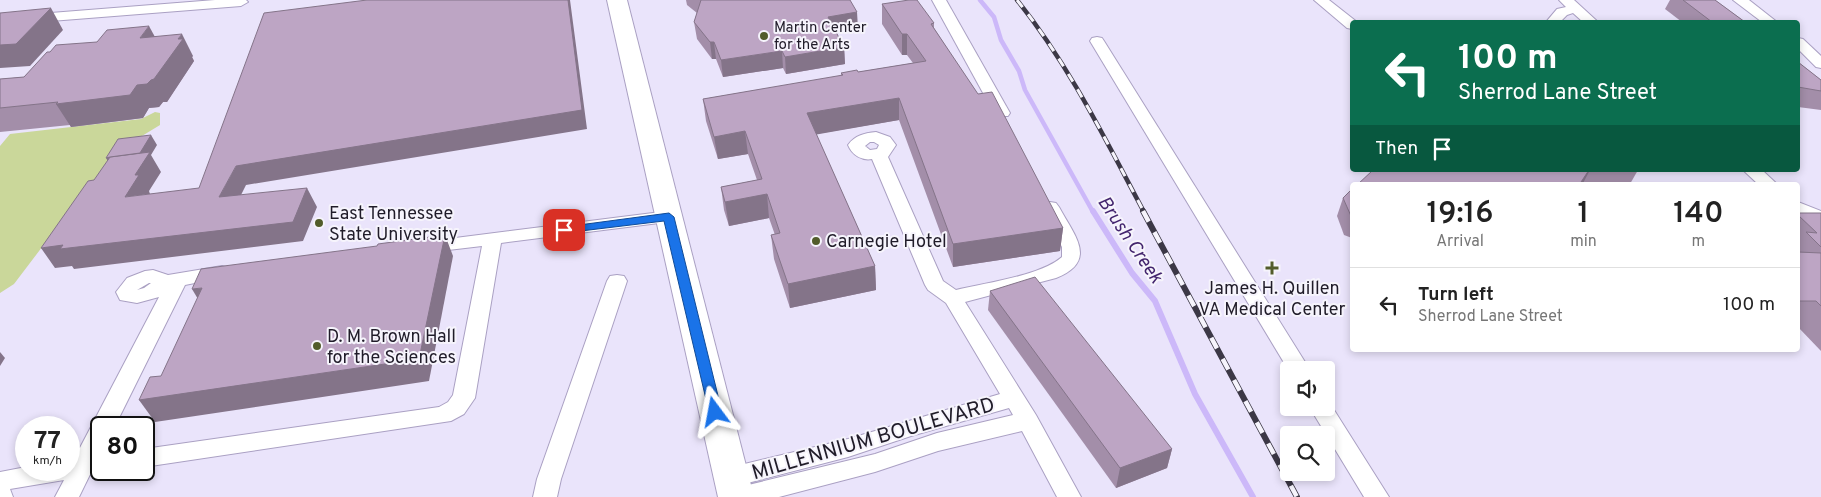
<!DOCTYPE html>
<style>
body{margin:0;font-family:Overpass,sans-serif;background:#f2f2f2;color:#222;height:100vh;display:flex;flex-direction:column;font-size:19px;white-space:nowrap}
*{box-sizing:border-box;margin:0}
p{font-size:16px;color:#767676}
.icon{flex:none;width:28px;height:28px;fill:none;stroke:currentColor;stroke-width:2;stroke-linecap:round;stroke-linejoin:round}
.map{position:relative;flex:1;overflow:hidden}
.drawer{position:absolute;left:1350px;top:182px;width:450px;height:170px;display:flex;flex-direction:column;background:#fff;border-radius:5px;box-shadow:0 2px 8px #0003}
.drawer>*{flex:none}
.hud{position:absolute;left:1350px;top:20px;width:450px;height:152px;border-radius:5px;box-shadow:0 2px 8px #0003;background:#0b6e4f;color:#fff;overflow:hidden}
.buttons{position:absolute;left:1280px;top:361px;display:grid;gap:10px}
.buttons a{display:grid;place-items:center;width:55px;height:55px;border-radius:5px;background:#fff;box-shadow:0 2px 8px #0003;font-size:25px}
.speed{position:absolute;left:15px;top:416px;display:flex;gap:10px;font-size:25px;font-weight:700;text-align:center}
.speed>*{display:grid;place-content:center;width:65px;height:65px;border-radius:50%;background:#fff;box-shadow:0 2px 8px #0003;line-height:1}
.speed small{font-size:12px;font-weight:400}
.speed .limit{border:2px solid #111;border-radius:8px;background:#fff;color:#111}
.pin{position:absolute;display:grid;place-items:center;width:42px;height:42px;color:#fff;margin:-21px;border-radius:10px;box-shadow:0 2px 8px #0006}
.me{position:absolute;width:55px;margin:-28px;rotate:347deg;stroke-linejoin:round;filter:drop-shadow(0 0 4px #0008)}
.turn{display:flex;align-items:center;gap:18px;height:105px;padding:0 25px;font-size:22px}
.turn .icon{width:65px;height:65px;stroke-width:2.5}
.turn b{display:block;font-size:35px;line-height:42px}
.then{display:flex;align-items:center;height:48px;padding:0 25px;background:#0003;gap:10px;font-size:19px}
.eta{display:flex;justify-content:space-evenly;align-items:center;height:85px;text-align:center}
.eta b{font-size:30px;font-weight:600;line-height:35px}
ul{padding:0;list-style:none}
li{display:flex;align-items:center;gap:15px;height:75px;padding:0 25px;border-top:1px solid #e0e0e0}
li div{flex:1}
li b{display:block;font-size:19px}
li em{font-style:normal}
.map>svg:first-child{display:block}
.green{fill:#cad79a}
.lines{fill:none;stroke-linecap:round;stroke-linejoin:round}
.stream-far1{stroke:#ccb8f9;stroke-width:4.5}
.stream{stroke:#ccb8f9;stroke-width:6}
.minor-casing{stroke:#aaa0c3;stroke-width:2}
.trunk-casing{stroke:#aaa0c3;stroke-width:2}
.minor{fill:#fff;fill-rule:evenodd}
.trunk{fill:#fff;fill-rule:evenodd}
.rail-far1-casing{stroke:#3c3846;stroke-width:4.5}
.rail-casing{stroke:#3c3846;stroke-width:6}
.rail-far1{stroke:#f6f4fc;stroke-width:3;stroke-dasharray:9;stroke-linecap:butt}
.rail{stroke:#f6f4fc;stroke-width:4.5;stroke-dasharray:12;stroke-linecap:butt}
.wall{fill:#a38ea9}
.shaded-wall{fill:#847489}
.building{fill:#bda5c4;stroke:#847489}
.route{fill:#1a73e8;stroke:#114b97}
.poi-dot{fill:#525c2b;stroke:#f6f4fc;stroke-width:2}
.labels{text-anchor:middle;stroke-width:4;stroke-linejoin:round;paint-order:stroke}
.far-poi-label{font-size:15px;fill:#201c29;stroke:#f6f4fc;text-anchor:start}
.poi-label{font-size:18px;fill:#201c29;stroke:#f6f4fc;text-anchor:start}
.water-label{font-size:19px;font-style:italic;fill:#43256e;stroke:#f6f4fc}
.near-street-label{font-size:21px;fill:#201c29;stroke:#f6f4fc}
</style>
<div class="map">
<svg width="1821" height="497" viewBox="0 0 1821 497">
<rect width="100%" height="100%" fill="#eae4fb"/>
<path class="green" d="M155 112 160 113V125L114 153 97 178 77 201 14 284 0 293V146L10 134 141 119Z"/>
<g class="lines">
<path class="stream-far1" d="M980 0 994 17 1001 40 1019 71 1025 90 1093 212"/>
<path class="stream" d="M1093 211 1132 273 1155 301 1195 394 1253 497"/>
<defs>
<g id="minor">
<path d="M215 0H246L248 2 241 6 0 25V17Z"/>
<path d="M932 0H946L1010 113 1008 116H996L994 113Z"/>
<path d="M1314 0H1329L1357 22H1352V29L1347 28Z"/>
<path d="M1559 0H1574L1598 22H1583L1573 13 1567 15 1560 22H1546L1557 9 1566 7Z"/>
<path d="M1733 0H1749L1777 22H1762Z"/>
<path d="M1097 37 1102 38 1104 41 1310 370 1289 371 1090 41 1092 38Z"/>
<path d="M1798 38 1803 39 1821 56V68L1816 67 1798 49Z"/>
<path d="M876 132 890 137 896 145 888 157 943 281 956 290C985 283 1040 276 1062 257V247L1041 207 1044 203 1050 202 1056 203 1059 207C1074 235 1099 261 1056 278L965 302 1036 415 1081 497H1057L1022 431 938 451 875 472 779 497H728L731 490 740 487 875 454 937 433 1013 415 1009 408 911 436 848 457 732 487 724 484 720 477 724 470 732 467 848 439 1000 394 946 303 928 290 925 285 872 159C862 161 852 155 848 145 855 135 865 133 876 132ZM870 142H874L879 145 877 149 870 150 865 146Z"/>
<path d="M1743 170H1762L1778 185H1759Z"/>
<path d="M1798 202 1821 211V224L1798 214Z"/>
<path d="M669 211 675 213 678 217 675 221 501 243 475 398 464 414 451 421 144 467V449L439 407 448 402 453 395 482 246 423 253 416 251 414 247 416 243Z"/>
<path d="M222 266 229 268 232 272 229 276 185 285 114 428H101V452L79 497H55L64 480 10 489 13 497H0V472L26 467V470H69V462L72 463 159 297 137 303 120 300 116 292 127 278 145 271 153 270 168 275ZM149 283H151L144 288 137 290Z"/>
<path d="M617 275 624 276 627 281 561 479 557 497H533L537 479 607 281 610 276Z"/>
<path d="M1326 401 1329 402 1389 497H1364L1310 408H1326Z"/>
</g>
<path id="trunk" d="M607 0H627L754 497H718Z"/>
</defs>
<use href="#minor" class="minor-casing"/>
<use href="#trunk" class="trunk-casing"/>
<use href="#minor" class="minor"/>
<use href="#trunk" class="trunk"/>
<defs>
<path id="rail-far1" d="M1017 0C1069 65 1105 139 1144 212"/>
<path id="rail" d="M1143 211 1297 497"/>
</defs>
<use href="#rail-far1" class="rail-far1-casing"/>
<use href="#rail" class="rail-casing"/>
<use href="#rail-far1" class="rail-far1"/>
<use href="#rail" class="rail"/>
</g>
<g class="wall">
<path d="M686 0H850L858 29 836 32 844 47 845 64 786 74 783 68 723 77 716 59H712L697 39 694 22 697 13 687 5Z"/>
<path d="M1670 0H1715L1745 22H1682L1665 9Z"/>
<path d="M882 4 934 23V28L1063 228 1060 251 953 267 899 120 816 134 875 266 876 290 790 308 774 259 771 235H775L769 218 729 226 724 210 721 187 757 180 748 154 718 159 706 121 703 99 841 76V73L858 72 913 63 907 55H902L882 24Z"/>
<path d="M155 36 193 56 192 57 194 61 167 102H163L159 107 149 108 143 118 71 127 70 125 0 132V79L24 77 50 52Z"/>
<path d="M1798 62 1821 80V110L1798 107Z"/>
<path d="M1373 170H1638L1630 184H1583Z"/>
<path d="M1352 189V238L1344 235 1337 216 1343 198Z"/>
<path d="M1798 213H1821V351L1798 327Z"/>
<path d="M990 291 1172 449 1167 468 1116 488 988 310Z"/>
</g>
<g class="shaded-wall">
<path d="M568 0H570L587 129 246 185 230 217 219 197 236 166Z"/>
<path d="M51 8 63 30 30 66 0 68V45Z"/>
<path d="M857 12 858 29 829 33 828 17Z"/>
<path d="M149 26 161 48 140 38Z"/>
<path d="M182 34 193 56 192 57 194 61 167 102H163L159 107 149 108 143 118 71 127 56 104 137 85 178 39Z"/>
<rect x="902" y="34" width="5" height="21"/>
<path d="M710 42H714L716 59H712Z"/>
<path d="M844 47 845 64 786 74 785 57Z"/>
<path d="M782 51 783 68 723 77 721 60Z"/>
<path d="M899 98V120L808 136 807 113Z"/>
<path d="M745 131 748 154 718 159 714 137Z"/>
<path d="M151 135 157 145 151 155 161 172 149 191 150 194 125 197 112 168 106 158Z"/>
<path d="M1589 170H1590L1582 185H1579Z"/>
<path d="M307 188 317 207 303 241 74 269 72 266 55 268 41 248Z"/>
<path d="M767 194 769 218 729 226 725 202Z"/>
<path d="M1063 228 1060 251 953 267V244Z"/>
<path d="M445 235 453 256 429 381 155 422 139 400Z"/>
<path d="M875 266 876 290 790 308 788 284Z"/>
<path d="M202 288 205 311 192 289Z"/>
<path d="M0 352 5 358 0 366Z"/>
<path d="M1172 449 1167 468 1116 488 1120 468Z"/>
</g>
<g class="building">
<path d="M367 0H568L582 110 236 166 219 197 307 188 293 222 60 249 63 245 41 248 88 181 94 180 110 157 150 152 135 175H139L125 197 199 188 264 13Z"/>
<path d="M701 0H850L857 12 828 17 844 47 785 57 782 51 721 60 714 42H710L694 22Z"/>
<path d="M909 0H917L934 23 931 24 978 94 992 92 1063 228 953 244 899 98 807 113 875 266 788 284 771 235 780 233 767 194 725 202 721 187 762 179 745 131 714 137 703 99 843 75 841 73 857 70 858 72 926 61 907 34H902L882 4Z"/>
<path d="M1683 0H1715L1745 22H1712Z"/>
<path d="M51 8 16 44 0 45V13Z"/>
<path d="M149 26 140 38 182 34 178 39H183L154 79 151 80 147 84 137 85 130 95 56 104 58 102 0 108V79L24 77 47 52H50L56 45 97 42 107 30Z"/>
<path d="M1798 62 1821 80V91L1798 87Z"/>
<path d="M151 135 140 153 110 157 106 158 118 139Z"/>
<path d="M1373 170H1589L1579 185H1357Z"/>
<path d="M1352 189V217L1351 216 1343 198Z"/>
<path d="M1798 213H1821V247L1806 232 1817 233 1798 215Z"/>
<path d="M445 235 419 359 139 400 150 377 161 376 202 288 192 289 201 269 377 246 378 244Z"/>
<path d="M1798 252 1821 253V306L1816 301H1798Z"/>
<path d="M1035 277 1172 449 1120 468 990 291Z"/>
</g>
<path class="route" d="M669 213 674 217 722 412 720 416 715 417 711 416 709 412 664 221 564 233 558 230 564 227Z"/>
<g class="poi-dot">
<circle cx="764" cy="36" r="5"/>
<circle cx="319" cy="223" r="5"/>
<circle cx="816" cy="241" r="5"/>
<path d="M1269.5 260.5h5v5h5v5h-5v5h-5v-5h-5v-5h5z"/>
<circle cx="317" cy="346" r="5"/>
</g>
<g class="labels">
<g class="far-poi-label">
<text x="774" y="32">Martin Center<tspan x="774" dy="17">for the Arts</tspan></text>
</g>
<g class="poi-label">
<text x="329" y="219">East Tennessee<tspan x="329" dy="21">State University</tspan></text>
<text x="826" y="247">Carnegie Hotel</text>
<text x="1272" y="294" text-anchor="middle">James H. Quillen<tspan x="1272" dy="21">VA Medical Center</tspan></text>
<text x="327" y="342">D. M. Brown Hall<tspan x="327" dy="21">for the Sciences</tspan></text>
</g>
<g class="water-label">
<text transform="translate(1131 239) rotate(56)" y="7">Brush Creek</text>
</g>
<g class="near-street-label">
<text transform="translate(873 438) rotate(-16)" y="7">MILLENNIUM BOULEVARD</text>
</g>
</g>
</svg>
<div class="buttons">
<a><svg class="icon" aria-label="sound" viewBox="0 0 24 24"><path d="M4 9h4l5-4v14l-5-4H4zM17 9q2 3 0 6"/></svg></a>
<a><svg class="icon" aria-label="search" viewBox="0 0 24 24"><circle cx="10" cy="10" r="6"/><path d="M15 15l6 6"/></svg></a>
</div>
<div class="speed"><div>77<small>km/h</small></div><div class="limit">80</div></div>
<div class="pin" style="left:564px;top:230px;background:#d93025"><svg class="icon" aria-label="arrive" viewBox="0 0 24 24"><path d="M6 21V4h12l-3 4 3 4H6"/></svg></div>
<svg class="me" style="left:715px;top:412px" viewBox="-20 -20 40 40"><path d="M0-17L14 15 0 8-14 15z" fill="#1a73e8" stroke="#fff" stroke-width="4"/></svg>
<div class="hud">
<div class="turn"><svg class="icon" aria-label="left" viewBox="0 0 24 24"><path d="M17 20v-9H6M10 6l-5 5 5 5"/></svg><div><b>100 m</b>Sherrod Lane Street</div></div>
<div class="then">Then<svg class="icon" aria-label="arrive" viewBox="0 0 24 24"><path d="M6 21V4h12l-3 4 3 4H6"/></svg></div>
</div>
<section class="drawer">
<div class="eta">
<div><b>19:16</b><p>Arrival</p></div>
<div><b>1</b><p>min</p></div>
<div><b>140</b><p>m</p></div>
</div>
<ul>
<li><svg class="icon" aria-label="left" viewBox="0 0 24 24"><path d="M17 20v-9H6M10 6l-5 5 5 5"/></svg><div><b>Turn left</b><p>Sherrod Lane Street</p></div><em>100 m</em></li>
</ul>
</section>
</div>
